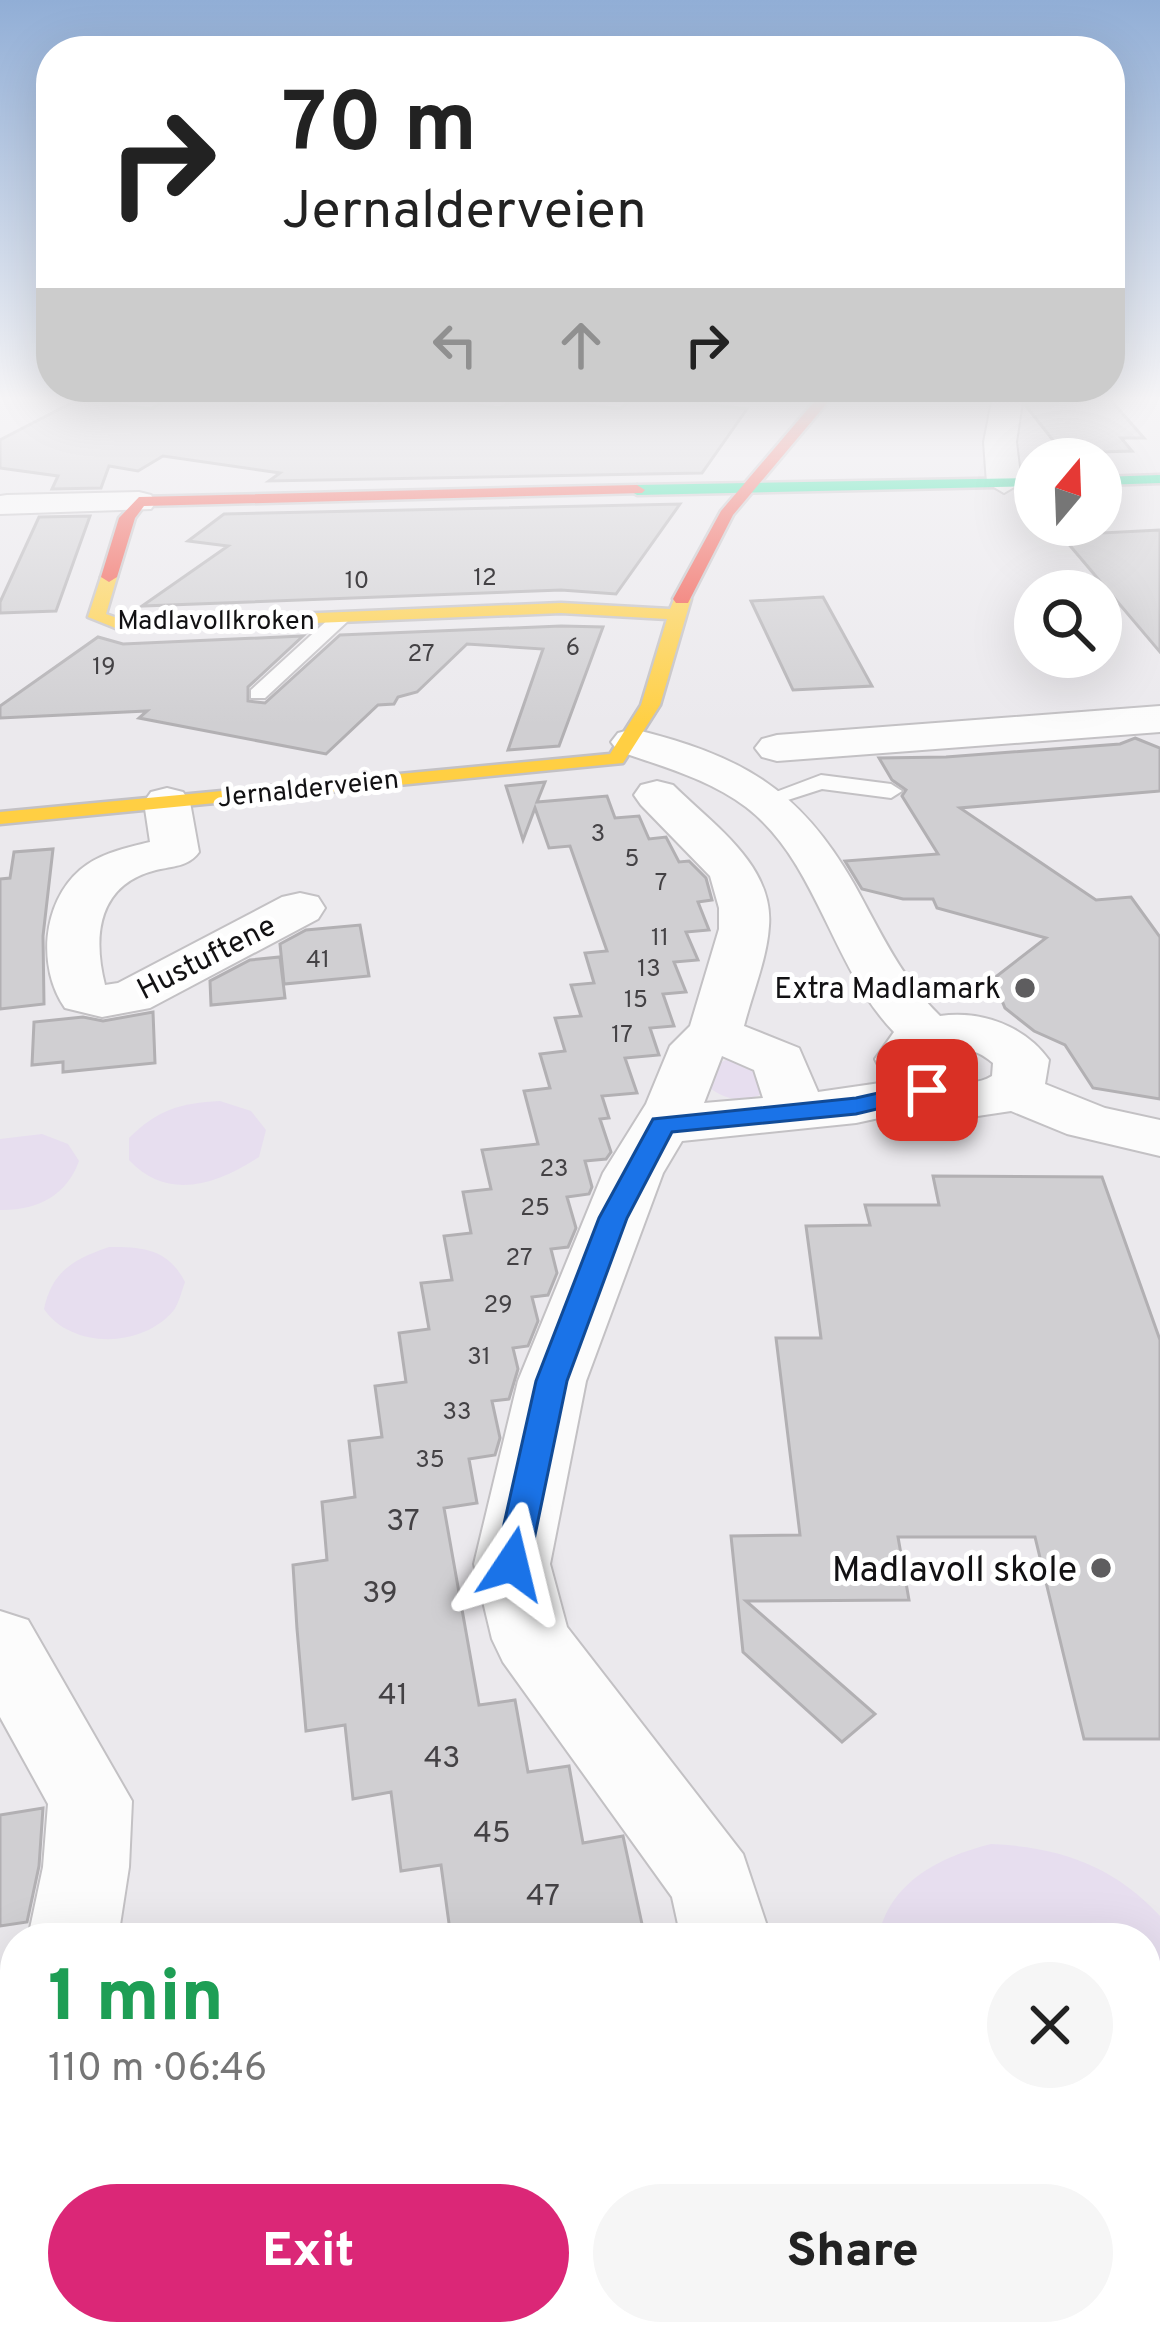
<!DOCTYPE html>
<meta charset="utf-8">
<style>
body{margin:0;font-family:Overpass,sans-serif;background:#f6f6f6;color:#222;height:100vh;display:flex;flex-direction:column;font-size:45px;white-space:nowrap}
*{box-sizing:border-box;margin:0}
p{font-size:39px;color:#767676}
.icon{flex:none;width:66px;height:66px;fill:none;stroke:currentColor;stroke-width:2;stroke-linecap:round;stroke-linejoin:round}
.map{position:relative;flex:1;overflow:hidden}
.sheet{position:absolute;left:0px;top:1923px;width:1161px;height:423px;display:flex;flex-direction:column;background:#fff;border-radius:48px 48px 0 0;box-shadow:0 12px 48px #0002}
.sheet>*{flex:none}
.top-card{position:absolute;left:36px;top:36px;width:1089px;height:366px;border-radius:48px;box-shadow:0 12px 48px #0002;background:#fff;color:#222;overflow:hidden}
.needle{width:78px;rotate:19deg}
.fabs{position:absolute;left:1014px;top:438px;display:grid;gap:24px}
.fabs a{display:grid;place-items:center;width:108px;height:108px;border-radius:50%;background:#fff;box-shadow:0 12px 48px #0002;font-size:60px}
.pin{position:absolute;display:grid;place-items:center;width:102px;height:102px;color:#fff;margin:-51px;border-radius:24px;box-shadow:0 6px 18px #0006}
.me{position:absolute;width:132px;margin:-66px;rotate:10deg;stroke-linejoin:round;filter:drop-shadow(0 0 9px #0008)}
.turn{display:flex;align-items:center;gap:42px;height:252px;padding:0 48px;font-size:54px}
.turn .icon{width:156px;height:156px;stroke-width:2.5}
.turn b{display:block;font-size:84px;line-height:102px}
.lanes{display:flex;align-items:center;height:114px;padding:0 48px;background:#0003;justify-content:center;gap:60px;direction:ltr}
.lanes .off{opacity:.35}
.round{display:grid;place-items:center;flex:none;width:126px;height:126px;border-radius:63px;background:#f6f6f6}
.overview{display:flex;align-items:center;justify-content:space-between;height:204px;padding:0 48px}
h1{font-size:72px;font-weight:800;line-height:90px;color:#1e9e55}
.action{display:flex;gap:24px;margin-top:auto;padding:24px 48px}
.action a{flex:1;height:138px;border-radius:72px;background:#db2777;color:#fff;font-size:48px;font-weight:800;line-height:138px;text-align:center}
.action a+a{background:#f6f6f6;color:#222}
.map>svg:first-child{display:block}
.green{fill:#e7deef}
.building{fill:#d0cfd2;stroke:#b2b0b3;stroke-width:3}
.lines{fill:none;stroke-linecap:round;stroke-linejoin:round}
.lane-casing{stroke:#c3c1c4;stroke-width:4}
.street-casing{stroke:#c3c1c4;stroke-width:4}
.fast-casing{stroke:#c3c1c4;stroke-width:5}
.slow-casing{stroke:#c3c1c4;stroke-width:5}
.jam-casing{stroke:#c3c1c4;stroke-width:5}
.lane{fill:#fcfcfc;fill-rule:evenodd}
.street{fill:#fcfcfc;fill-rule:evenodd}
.fast{fill:#16e098;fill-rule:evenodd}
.slow{fill:#ffcf43;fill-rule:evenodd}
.jam{fill:#f24e42;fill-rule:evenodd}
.route{fill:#1a73e8;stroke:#114b97;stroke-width:3}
.poi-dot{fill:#5e5d5f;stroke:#fff;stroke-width:4.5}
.labels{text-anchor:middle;stroke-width:10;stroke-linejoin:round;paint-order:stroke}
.number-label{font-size:24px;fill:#444245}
.far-street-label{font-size:27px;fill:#121113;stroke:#fff}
.street-label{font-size:30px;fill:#121113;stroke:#fff}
.poi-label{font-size:30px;fill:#121113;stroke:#fff;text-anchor:end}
.near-number-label{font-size:30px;fill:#444245}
.near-poi-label{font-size:36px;fill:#121113;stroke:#fff;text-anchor:end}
</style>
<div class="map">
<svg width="1160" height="2345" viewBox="0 0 1160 2345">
<rect width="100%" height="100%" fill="#ebe9ed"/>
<g class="green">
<path d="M726 1060H744L773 1086C753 1103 731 1104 710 1088L713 1066Z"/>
<path d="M220 1101 251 1111 266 1130 259 1157C217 1184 168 1202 129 1160V1138C157 1110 180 1103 220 1101Z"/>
<path d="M42 1134 68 1144 79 1161C67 1195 37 1211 0 1210V1139Z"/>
<path d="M109 1247C144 1247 168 1249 185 1282 182 1290 179 1303 174 1310 142 1349 71 1349 44 1309 52 1271 74 1259 109 1247Z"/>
<path d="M991 1844C1059 1847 1113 1865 1160 1916V2130L1146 2138V1938H878C890 1881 940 1857 991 1844Z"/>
</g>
<g class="building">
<path d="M173 396 254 405 269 396H288L377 406 390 398 413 396 500 408 522 396 620 409 635 396H642L747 409 702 473 269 481 280 473 163 456 138 471 109 466 101 488 52 489 58 476 0 468V440L79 399 151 409Z"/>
<path d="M1027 396H1107L1144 438H1121L1132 451 1063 453 1026 406Z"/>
<path d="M680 504 616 594 561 590 142 606 228 546 188 541 224 514Z"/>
<path d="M90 516 56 611 0 613V602L39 517Z"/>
<path d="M1160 530V652L1061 535Z"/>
<path d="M823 597 872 686 793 690 751 601Z"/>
<path d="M561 626 603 627 559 746 508 750 543 649 467 644 417 692 398 697 394 704 378 705 326 754 139 718 147 711 0 718V706L98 637 123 644 303 636 248 687V701L265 703 340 635Z"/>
<path d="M1135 738 1160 748V791L960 808 1096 900 1131 897 1160 937V1099L1093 1088 1065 1045 1034 1031 1005 1008 993 979 1046 938 937 908 933 899H903L862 889 845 861 938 854 902 796 906 790 892 780 879 758 946 757 1120 744Z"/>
<path d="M545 782 537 802 607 796 615 818 639 816 649 839 666 837 679 862 689 861 706 878 712 900 698 902 709 930 686 932 698 960 674 962 686 992 663 994 674 1026 650 1028 659 1055 625 1058 637 1093 602 1096 609 1118 600 1119 611 1152 606 1159 585 1161 592 1187 589 1194 567 1197 576 1228 568 1247 551 1249 557 1273 548 1295 532 1297 538 1321 528 1346 513 1348 518 1369 509 1399 492 1401 500 1438 495 1455 469 1459 477 1503 444 1508 479 1705 515 1700 528 1772 569 1766 583 1843 623 1836 645 1938H451L441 1865 401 1871 391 1792 353 1799 345 1725 306 1731 297 1629 293 1565 327 1560 322 1502 355 1497 349 1441 382 1437 375 1386 406 1382 399 1333 429 1329 421 1283 452 1280 444 1236 471 1233 463 1192 491 1189 482 1150 538 1144 524 1091 550 1088 540 1054 565 1051 555 1018 581 1016 571 985 594 983 585 953 607 951 570 846 549 848 535 808 523 840 506 786Z"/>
<path d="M53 849 43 936 44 1004 0 1009V879L10 878 14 852Z"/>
<path d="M360 925 369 976 284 984 280 944 306 930Z"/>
<path d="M280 957 285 998 211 1005 210 981 250 960Z"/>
<path d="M153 1012 155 1063 63 1072V1062L32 1065 34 1022 83 1017 103 1021Z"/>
<path d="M933 1176 1102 1177 1160 1340V1739H1084L1035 1537H898L909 1600 746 1601 875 1714 842 1742 743 1652 731 1536 800 1535 776 1338H821L806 1226 870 1225 865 1205H939Z"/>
<path d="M43 1808 39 1866 27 1922 0 1926V1815Z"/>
</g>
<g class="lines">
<defs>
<g id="lane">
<path d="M332 616 349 620 265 698H251V690Z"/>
<path d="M821 775 891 784 902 791 891 798 822 789 766 807 755 800Z"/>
</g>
<g id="street">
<path d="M993 396H1023L1016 442 1021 483 1004 493 987 483 984 442Z"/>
<path d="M139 492 151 495 156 502 151 509 0 514V496L7 495Z"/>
<path d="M1160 706V732L777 761 762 757 755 748 762 739 777 735Z"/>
<path d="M633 729C739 755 799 787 854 884 880 931 901 978 940 1016 981 1010 1025 1026 1049 1060L1045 1084 1105 1108 1160 1120V1156L1067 1134 1011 1111 971 1117 925 1108 856 1123 682 1141 663 1173 586 1381 550 1564 567 1627 743 1854 771 1938H681L672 1897 503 1662 492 1639 474 1564 518 1381 603 1173 646 1104 670 1046 690 1026 719 929V908L710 876 641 805 634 795 641 785 657 781 673 785C712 824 774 865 769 926 767 959 752 994 744 1026L799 1048 818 1092 887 1082 875 1059 894 1032C831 967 818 862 746 807 709 779 661 766 618 751L611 742 618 733ZM949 1047C967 1048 979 1051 993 1063L992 1076C971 1089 944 1080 931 1059L936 1052ZM722 1056 754 1070 763 1098 704 1103Z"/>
<path d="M167 788 183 792 190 802 199 852C188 867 173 866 156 870 99 884 92 934 105 985L118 983 282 897 300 893 318 897 325 908 318 919 150 1008 102 1017 65 1008C37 968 42 903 80 870 100 853 126 848 150 842L144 802 151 792Z"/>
<path d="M0 1611 28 1620 132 1801 129 1867 118 1938H28L43 1867 48 1804 0 1717Z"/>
<path d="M15 2284V2331H80L82 2345H0V2290Z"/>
</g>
<g id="fast">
<path d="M1160 475V483L1101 485V477Z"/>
<path d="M1035 478V486L637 495 629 490 637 485Z"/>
</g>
<path id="slow" d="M109 572 117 577 106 614 125 621 561 603 670 609 676 595 691 599 660 705 623 763 0 824V812L610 754 641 705 667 619 561 613 123 631 88 617 101 577Z"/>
<g id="jam">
<path d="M819 396H833L733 515 688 603H676L673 599 721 511Z"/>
<path d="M637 485 645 490 642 493 144 506 135 518 117 577 109 582 101 577 119 518 139 497Z"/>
</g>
</defs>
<use href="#lane" class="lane-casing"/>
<use href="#street" class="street-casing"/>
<use href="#fast" class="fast-casing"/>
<use href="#slow" class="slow-casing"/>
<use href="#jam" class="jam-casing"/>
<use href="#lane" class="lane"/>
<use href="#street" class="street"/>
<use href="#fast" class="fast"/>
<use href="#slow" class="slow"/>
<use href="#jam" class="jam"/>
</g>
<linearGradient id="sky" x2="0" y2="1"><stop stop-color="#91aed6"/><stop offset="0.55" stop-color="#f6f5f7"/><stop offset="1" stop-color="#f6f5f7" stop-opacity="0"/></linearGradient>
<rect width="1160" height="725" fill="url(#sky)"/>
<path class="route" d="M927 1082 936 1084 940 1090 936 1095 856 1114 672 1132 627 1218 567 1381 529 1564 524 1573 512 1577 500 1573 495 1564 536 1381 599 1218 653 1119 856 1098Z"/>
<g class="poi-dot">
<circle cx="1025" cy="988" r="12"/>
<circle cx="1101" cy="1568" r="12"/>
</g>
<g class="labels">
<g class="number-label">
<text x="485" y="585">12</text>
<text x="357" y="588">10</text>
<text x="573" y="655">6</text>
<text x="421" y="661">27</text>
<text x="104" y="674">19</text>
<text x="598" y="841">3</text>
<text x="632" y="866">5</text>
<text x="661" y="890">7</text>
<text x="660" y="945">11</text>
<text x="318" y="967">41</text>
<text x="649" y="976">13</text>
<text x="636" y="1007">15</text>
<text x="622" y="1042">17</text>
<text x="554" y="1176">23</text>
<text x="535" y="1215">25</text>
<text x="519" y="1265">27</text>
<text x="498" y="1312">29</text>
<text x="479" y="1364">31</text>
<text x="457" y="1419">33</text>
<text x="430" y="1467">35</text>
</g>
<g class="far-street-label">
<text x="216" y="629">Madlavollkroken</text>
<text transform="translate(308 788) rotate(-6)" y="9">Jernalderveien</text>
</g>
<g class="street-label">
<text transform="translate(206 957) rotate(-27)" y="10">Hustuftene</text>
</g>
<g class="poi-label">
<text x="1001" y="998">Extra Madlamark</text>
</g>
<g class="near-number-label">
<text x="403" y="1530">37</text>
<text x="380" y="1602">39</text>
<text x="393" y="1704">41</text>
<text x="442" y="1767">43</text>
<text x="492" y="1842">45</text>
<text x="543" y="1905">47</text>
</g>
<g class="near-poi-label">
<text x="1077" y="1581">Madlavoll skole</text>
</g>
</g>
</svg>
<div class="fabs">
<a><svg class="needle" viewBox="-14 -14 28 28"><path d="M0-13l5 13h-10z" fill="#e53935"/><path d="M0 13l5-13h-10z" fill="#767676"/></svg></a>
<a><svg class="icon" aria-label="search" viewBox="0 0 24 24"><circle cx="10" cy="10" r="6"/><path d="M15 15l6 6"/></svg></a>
</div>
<div class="pin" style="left:927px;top:1090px;background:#d93025"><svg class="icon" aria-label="arrive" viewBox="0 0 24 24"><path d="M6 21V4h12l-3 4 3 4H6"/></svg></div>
<svg class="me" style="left:512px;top:1564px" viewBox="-20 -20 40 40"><path d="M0-17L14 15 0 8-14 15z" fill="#1a73e8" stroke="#fff" stroke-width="4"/></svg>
<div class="top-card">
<div class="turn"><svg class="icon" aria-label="right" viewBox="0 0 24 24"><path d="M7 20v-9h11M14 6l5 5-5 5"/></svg><div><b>70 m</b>Jernalderveien</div></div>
<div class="lanes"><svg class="icon off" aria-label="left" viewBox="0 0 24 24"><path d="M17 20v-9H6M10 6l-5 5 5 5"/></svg><svg class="icon off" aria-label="ahead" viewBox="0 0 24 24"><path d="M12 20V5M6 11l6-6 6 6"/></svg><svg class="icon" aria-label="right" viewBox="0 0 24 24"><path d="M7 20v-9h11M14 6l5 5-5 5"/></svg></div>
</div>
<section class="sheet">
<div class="overview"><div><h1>1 min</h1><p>110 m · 06:46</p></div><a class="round"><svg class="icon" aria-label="close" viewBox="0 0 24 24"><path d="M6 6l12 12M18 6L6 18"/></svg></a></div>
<div class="action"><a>Exit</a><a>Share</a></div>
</section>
</div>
